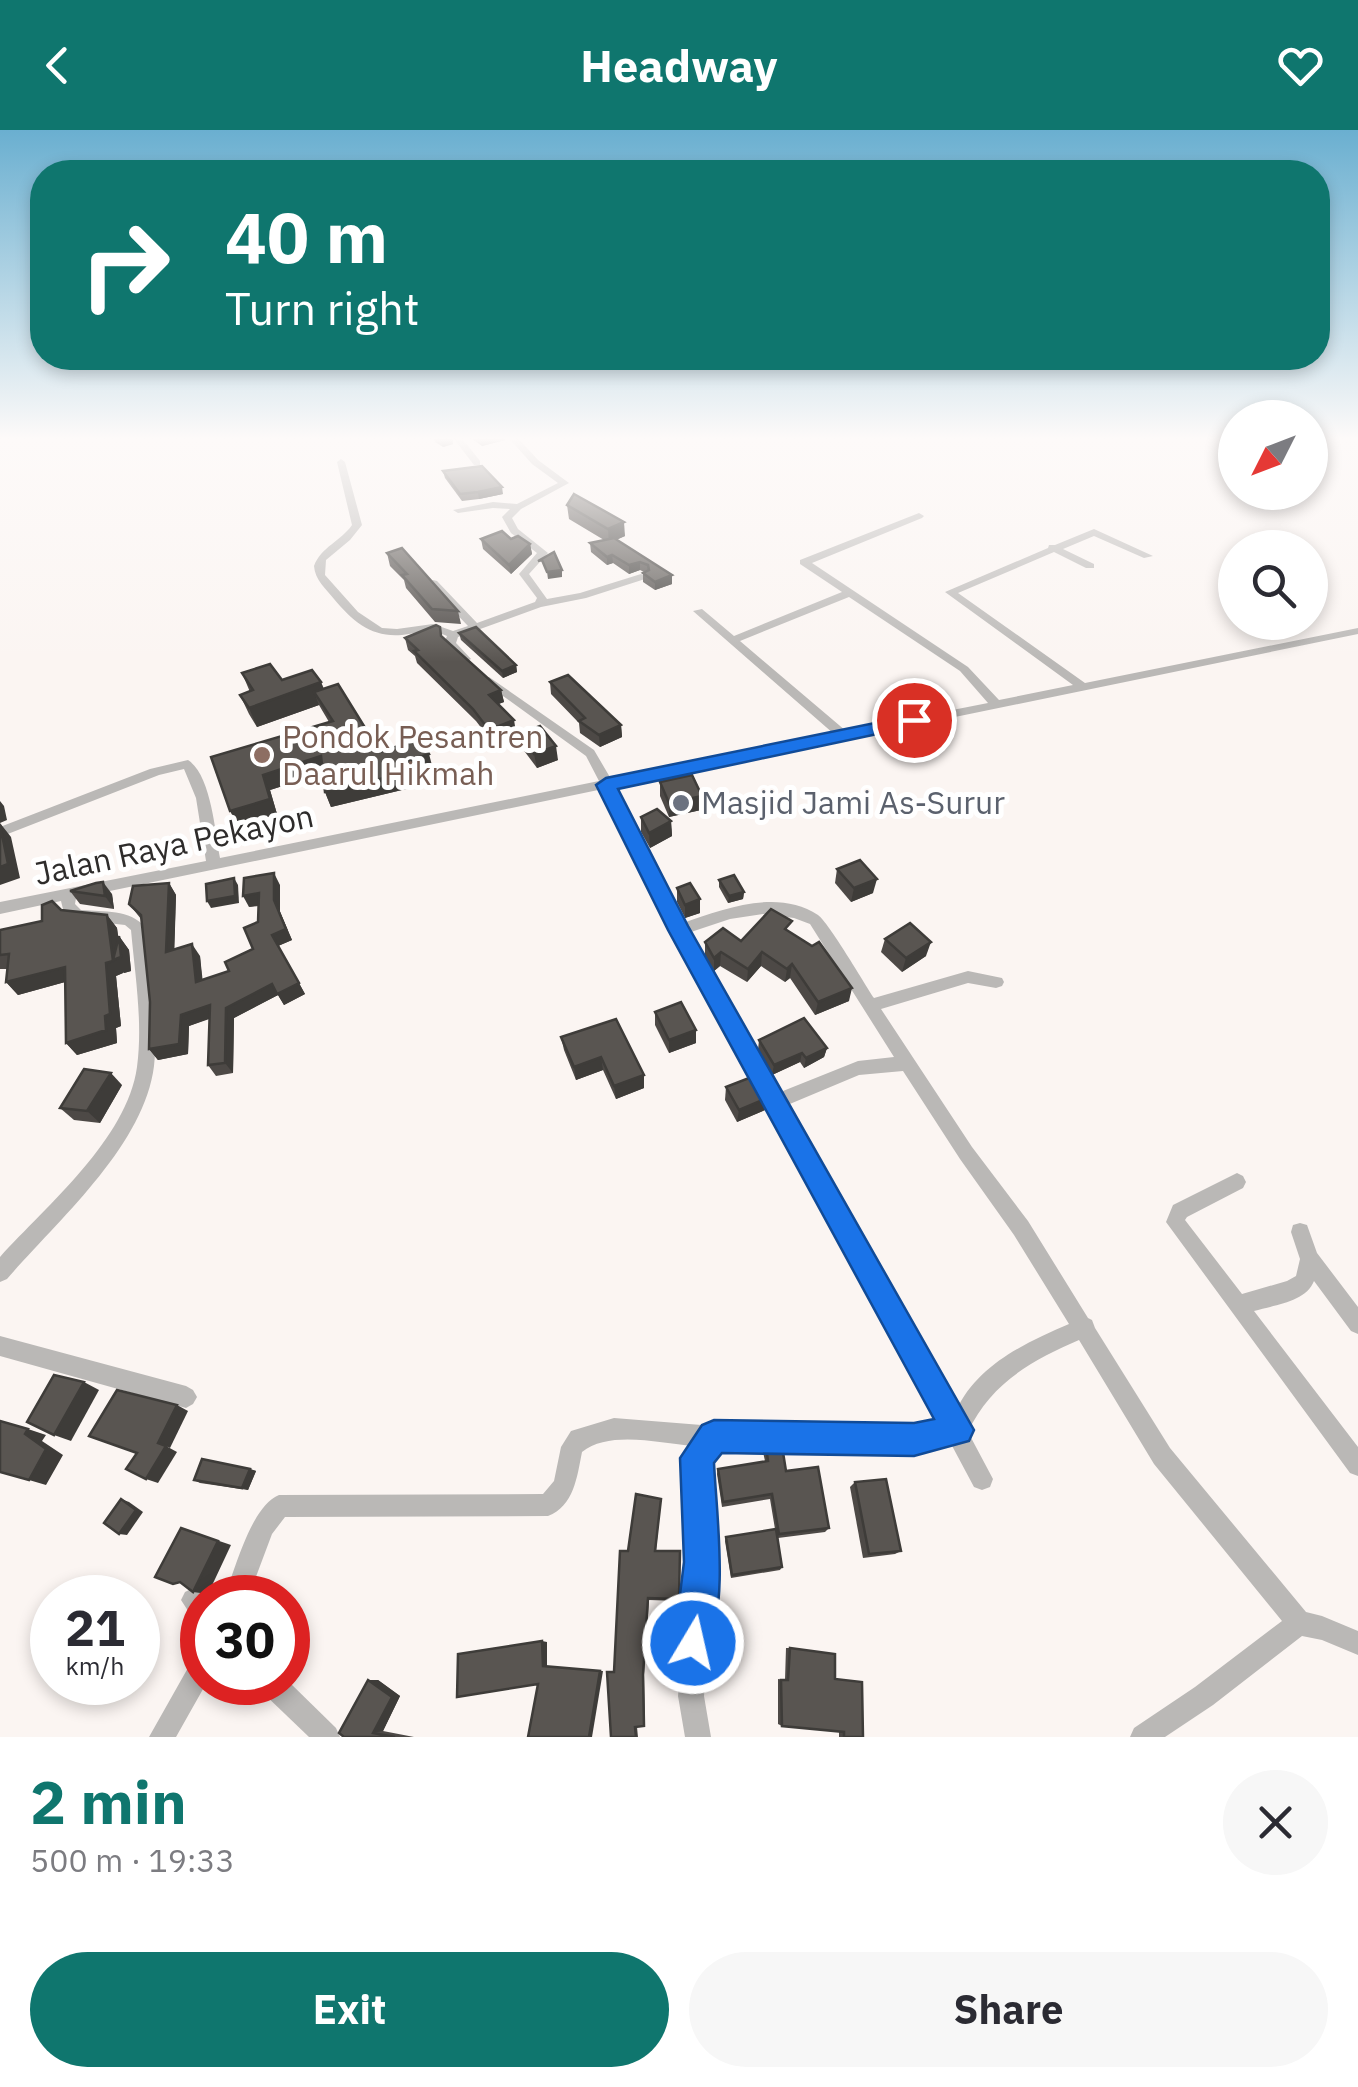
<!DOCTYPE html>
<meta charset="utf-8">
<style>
body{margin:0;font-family:"IBM Plex Sans",sans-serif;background:#f7f7f7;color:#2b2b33;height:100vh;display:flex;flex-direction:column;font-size:38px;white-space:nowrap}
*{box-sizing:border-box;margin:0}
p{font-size:32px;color:#7c7c81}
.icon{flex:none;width:55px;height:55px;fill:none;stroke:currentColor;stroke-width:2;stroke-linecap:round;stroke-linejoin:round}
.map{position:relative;height:1607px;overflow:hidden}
.drawer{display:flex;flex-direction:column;background:#fff;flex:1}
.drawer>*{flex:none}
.hud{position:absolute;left:30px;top:30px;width:1300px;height:210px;border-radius:40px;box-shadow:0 5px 15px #0003;background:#0f766e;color:#fff;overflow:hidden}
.needle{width:65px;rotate:228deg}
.controls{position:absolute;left:1218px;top:270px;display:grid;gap:20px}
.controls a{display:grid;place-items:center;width:110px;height:110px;border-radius:50%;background:#fff;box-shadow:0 5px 15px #0003;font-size:50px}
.speed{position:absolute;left:30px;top:1445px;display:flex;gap:20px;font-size:50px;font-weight:700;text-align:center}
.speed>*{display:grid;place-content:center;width:130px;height:130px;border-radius:50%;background:#fff;box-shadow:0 5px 15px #0003;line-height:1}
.speed small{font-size:25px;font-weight:400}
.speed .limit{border:15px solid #d22;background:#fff;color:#111}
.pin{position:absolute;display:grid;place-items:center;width:85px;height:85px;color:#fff;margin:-42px;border:5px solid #fff;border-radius:50%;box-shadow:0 2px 10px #0007}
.me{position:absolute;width:110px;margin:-55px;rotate:9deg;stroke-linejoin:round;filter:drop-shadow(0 0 8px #0008)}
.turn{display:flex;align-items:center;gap:35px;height:210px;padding:0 30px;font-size:45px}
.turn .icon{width:130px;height:130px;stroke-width:2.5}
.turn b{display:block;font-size:70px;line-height:85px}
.round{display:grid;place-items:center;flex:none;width:105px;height:105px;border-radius:52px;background:#f7f7f7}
.overview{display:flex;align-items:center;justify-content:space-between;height:170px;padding:0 30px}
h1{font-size:60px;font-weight:700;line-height:75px;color:#0f766e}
.primary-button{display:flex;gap:20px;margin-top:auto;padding:20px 30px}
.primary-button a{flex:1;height:115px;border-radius:60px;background:#0f766e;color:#fff;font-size:40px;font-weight:700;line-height:115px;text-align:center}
.primary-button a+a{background:#f7f7f7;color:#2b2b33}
header{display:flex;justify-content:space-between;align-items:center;height:130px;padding:0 30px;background:#0f766e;color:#fff;font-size:45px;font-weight:700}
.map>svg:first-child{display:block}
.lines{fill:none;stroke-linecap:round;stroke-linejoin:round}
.street{fill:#bab8b6;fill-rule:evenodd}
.wall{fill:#4d4946}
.shaded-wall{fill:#3e3c39}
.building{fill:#595551;stroke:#3e3c39;stroke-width:2.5}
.route{fill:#1a73e8;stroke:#114b97;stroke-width:2.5}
.education-dot{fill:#8d6e63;stroke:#fff;stroke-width:4}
.worship-dot{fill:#6b7280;stroke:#fff;stroke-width:4}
.labels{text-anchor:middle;stroke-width:10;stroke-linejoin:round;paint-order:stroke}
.education-label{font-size:32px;fill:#785e54;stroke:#fff;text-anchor:start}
.worship-label{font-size:32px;fill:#5b616d;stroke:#fff;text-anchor:start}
.street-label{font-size:32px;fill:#2e2c2b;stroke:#fff}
</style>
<header><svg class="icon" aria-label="back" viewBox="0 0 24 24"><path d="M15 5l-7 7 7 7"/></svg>Headway<svg class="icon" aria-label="heart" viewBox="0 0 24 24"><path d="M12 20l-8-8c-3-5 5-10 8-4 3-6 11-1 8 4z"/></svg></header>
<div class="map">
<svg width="1358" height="1607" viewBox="0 0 1358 1607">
<rect width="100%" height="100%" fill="#fbf5f2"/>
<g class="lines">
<g class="street">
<path d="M455 307H461L480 331V335H474L454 309Z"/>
<path d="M508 307H517L538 330 569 353 521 379 512 388 518 399 548 423 529 444 547 469 580 463 641 444 646 447 645 449 586 468 541 477 458 507 456 513 471 529 465 532 461 531 444 513 447 506C433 500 423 501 409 504 375 510 355 494 334 469 326 459 315 450 314 436 321 417 341 411 352 395L337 332 341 329 345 332 362 395 350 410 326 430 325 445 358 482 382 498 397 499 433 494 453 501 468 496 429 455 428 453 433 450 437 451 477 493 535 472 537 468 519 444 537 423 511 403 502 387 510 379 493 378 458 383 453 380 493 372 517 374 558 353 532 334Z"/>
<path d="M919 383 924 386 922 388 812 433 968 537 999 570 1073 555 945 462 1048 418 1049 415H1055L1094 399 1153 426 1144 428 1094 406 1063 419 1094 434V438H1086L1054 422 958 463 1085 553 1358 498V504L615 657 683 793C723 779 778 758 818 785 829 793 864 853 874 868L968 841 1002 848 1004 852 1002 856 996 858 968 853 881 879 972 1017 1028 1091 1088 1188 1092 1190 1095 1198 1170 1318 1306 1482 1322 1486 1358 1501V1525L1322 1510 1302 1506 1213 1575 1165 1607H1130L1134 1598 1195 1557 1282 1491 1154 1334 1079 1210C1032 1230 990 1254 968 1302L993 1349 990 1357 982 1360 974 1357 950 1312 914 1320 719 1318 708 1332 714 1432 704 1566 711 1607H685L678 1566 690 1432 686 1328 693 1316C660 1313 609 1300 582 1322 577 1347 574 1376 548 1386L285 1387 272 1404 248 1468H224C235 1440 251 1376 279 1365L543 1364 554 1351 561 1317 571 1301 614 1288 714 1296 914 1298 939 1293 672 800 603 659 76 768 75 774 81 780C104 782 130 779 145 797 150 843 159 889 154 936 144 1016 58 1090 7 1149L0 1152V1127C47 1075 127 1009 137 937 143 892 135 845 131 800L125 795 72 789 63 779 61 771 0 784V772L206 731 196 668 184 639 159 645 0 707V697L150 639 188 630C211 645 215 701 220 728L599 651 586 626 485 553V549L489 547 594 620 611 649 834 604 693 481 702 479 734 506 842 462 800 434V430ZM849 467 960 541 988 573 846 601 740 511ZM763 784 794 788 810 794 894 927 858 931 778 963 688 803 730 789ZM903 941 960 1029 1014 1105 1069 1194C1025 1213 977 1235 956 1281L785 976 859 945Z"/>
<path d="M1237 1043 1243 1046 1246 1052 1243 1058 1187 1087 1185 1090 1242 1164 1287 1151 1296 1146 1300 1129 1291 1102 1293 1095 1300 1093 1307 1095 1317 1123 1358 1177V1204L1351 1201 1314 1151C1306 1172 1274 1175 1254 1181L1358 1317V1346L1350 1343 1166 1092 1173 1075Z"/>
<path d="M0 1206 186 1256 193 1260 197 1267 193 1274 186 1278 0 1226Z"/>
<path d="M193 1458 201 1462 206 1468H202V1494L194 1490 181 1470 185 1462Z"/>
<path d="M202 1526V1552H207L176 1607H149L193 1529Z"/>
<path d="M288 1551 336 1598 340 1607H309L261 1561 258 1552Z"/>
</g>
</g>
<g class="wall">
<path d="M433 307H452L453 314 443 317 435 312Z"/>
<path d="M469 307H506L505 310 482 316Z"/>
<path d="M443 341 503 364 479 369 462 371 445 348Z"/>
<path d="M567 375 625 406 616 410 672 445V454L655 460 643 452V443L644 442 640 440 629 444 613 433 607 435 591 422 590 413 604 410 569 389Z"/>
<path d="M481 409H511L530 414 532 424 511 444 483 419Z"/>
<path d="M387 423 458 481 461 494 435 492 406 458 404 450 390 436Z"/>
<path d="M459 503 516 535 517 542 503 548 461 510Z"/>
<path d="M405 508H443L501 560 504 572 498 574 516 602 492 612 476 591 417 533 415 526 408 520Z"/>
<path d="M242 543 282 550 321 552 324 559 380 622 433 639 403 650 406 659 331 677 325 662 323 643 270 660 277 684 238 696 329 592 319 575 257 597 249 584 240 565 250 562Z"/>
<path d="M550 552 621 595 622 607 600 617 580 603 579 593 551 564Z"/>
<path d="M519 604 558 630 537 638 522 618Z"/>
<path d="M660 652 702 666 701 680 669 687 660 666Z"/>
<path d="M641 687 671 691 672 706 650 718 641 702Z"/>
<path d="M837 739 873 763 851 772 835 753Z"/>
<path d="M719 750 744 762 743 769 728 773 719 757Z"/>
<path d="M169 753 176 765 174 819 200 826 202 850 229 841 253 819 258 792 259 776 249 777 280 755V782L292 810 278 816 305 864 284 875 278 865 234 888 233 943 216 946 208 935 210 888 189 896 188 924 158 930 149 919 150 872 141 789 129 774Z"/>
<path d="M677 758 700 769V783L685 788 677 772Z"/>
<path d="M70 761 112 764 114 779 80 774Z"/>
<path d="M61 780 107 785 117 798 118 808 119 806 129 820 131 841 124 843 123 842V843L116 846 121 896 116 898 117 913 77 925 66 913 65 852 18 865 6 852 7 839H0V800L42 791Z"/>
<path d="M790 802 849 871 815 885 790 848 785 852 761 836 747 852 720 836 714 841 705 825V812L741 811Z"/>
<path d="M885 809 926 826 902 842 881 822Z"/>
<path d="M655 882 696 913 669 923 655 895Z"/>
<path d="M561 907 644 945V958L616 969 603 940 576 950 564 920Z"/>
<path d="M759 910 827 918 824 927 804 938 800 932 772 945 758 920Z"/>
<path d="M122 955 100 993 74 990 60 978Z"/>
<path d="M726 957 765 980 737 992 725 970Z"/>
<path d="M766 1316 786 1341 829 1398 825 1402 778 1408 782 1437 780 1440 731 1448 725 1411 726 1407 775 1399 770 1369 722 1377 717 1344 718 1339 765 1331 763 1322Z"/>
<path d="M250 1339 256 1341 248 1360 200 1353 194 1350Z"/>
<path d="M855 1352 901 1421 895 1424 863 1428 850 1357Z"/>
<path d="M661 1369 656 1421H680L679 1471 649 1470 644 1544 645 1594 644 1596 637 1597 638 1607H611L614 1542 628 1421Z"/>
<path d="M786 1518H790L835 1549 863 1607H839V1601L782 1596 778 1594V1549L785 1550Z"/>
<path d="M378 1550 400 1566 383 1601 414 1607H344Z"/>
</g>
<g class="shaded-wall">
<path d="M452 307 453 314 443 317 441 310Z"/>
<path d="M487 307H506L505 310 482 316 480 309Z"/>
<path d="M502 357 503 364 479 369 478 362Z"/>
<path d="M624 392 625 406 609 413 608 399Z"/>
<path d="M530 414 532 424 511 444 509 435Z"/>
<path d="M612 425 613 433 607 435V427Z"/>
<path d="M640 432V440L629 444V435Z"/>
<path d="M562 440V447L548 449 547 442Z"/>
<path d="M672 445V454L655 460V452Z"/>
<path d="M516 535 517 542 503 548 502 541Z"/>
<path d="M321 552 328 572 314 562 319 575 257 597 249 578Z"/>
<path d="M501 560 504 572 491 577 489 565Z"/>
<path d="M514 590 516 602 492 612 489 600Z"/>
<path d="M621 595 622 607 600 617 599 605Z"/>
<path d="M556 616 558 630 537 638 534 624Z"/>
<path d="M429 624 433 639 403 650 406 659 331 677 325 662Z"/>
<path d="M321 626 327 642 270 660 277 684 238 696 230 681 263 645Z"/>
<path d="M702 666 701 680 669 687V673Z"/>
<path d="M0 671 4 676 7 690 0 693 11 707 20 748 0 755Z"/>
<path d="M671 691 672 706 650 718 649 703Z"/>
<path d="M274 743 280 755V782L292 810 278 816 272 805Z"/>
<path d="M234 748 238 755 239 773 211 778 207 771Z"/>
<path d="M877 749 873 763 851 772 854 758Z"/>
<path d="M103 752 112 764 114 779 105 766Z"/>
<path d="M169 753 176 765 174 833 166 822Z"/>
<path d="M744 762 743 769 728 773 729 766Z"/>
<path d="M259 763 266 774 249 777 243 766Z"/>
<path d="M700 769V783L685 788V775Z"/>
<path d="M107 785 117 798 121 825 119 806 129 820 131 841 124 843 123 842V843L116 846 121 896 116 898 117 913 77 925 66 913 106 833Z"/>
<path d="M931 812 926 826 902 842 906 828Z"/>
<path d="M192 814 200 826 204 863 196 852Z"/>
<path d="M721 822 720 836 714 841V828Z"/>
<path d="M762 822 761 836 747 852 748 839Z"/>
<path d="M792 834 790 848 785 852 787 839Z"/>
<path d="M65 837 76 849 18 865 6 852Z"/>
<path d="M299 853 305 864 284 875 278 865 234 888 233 943 225 933 226 878 272 854Z"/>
<path d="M852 858 849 871 815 885 818 872Z"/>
<path d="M210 875 218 886 189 896 188 924 158 930 149 919 181 885Z"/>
<path d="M696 900V913L669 923V910Z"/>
<path d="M827 918 824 927 804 938 806 928Z"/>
<path d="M802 923 800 932 772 945 774 935Z"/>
<path d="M601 927 603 940 576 950 574 937Z"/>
<path d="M111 943 122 955 100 993 87 981Z"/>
<path d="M644 945V958L616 969 614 956Z"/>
<path d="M767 968 765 980 737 992 739 980Z"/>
<path d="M84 1252 99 1260 71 1311 54 1305Z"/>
<path d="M177 1275 188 1281 170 1318 158 1313Z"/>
<path d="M28 1299 46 1305 42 1311 63 1325 46 1355 29 1350 25 1304Z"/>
<path d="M166 1316 177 1322 158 1353 146 1349Z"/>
<path d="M250 1339 256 1341 248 1360 242 1358Z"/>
<path d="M121 1369 129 1372 143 1382 127 1405 119 1404Z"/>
<path d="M181 1398 231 1415 208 1464 193 1462Z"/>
<path d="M542 1511 547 1512V1536H543Z"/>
<path d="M600 1541H603L592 1607H589Z"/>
<path d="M368 1550H378L400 1566 383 1601 373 1603Z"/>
</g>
<g class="building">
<path d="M482 336 502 357 478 362 460 364 443 341Z"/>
<path d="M574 364 624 392 608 399 567 375Z"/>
<path d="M502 401 511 409 518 406 530 414 509 435 481 409Z"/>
<path d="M614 408 672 445 655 452 643 443 649 440 648 435 640 432 629 435 612 425 607 427 590 413Z"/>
<path d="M402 418 458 481 432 479 402 445 407 444 387 423Z"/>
<path d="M554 422 562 440 547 442 542 430 538 431Z"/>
<path d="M436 495 440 497 441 506 501 560 489 565 514 590 489 600 473 579 414 521 418 520 405 508Z"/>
<path d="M476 497 516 535 502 541 459 503Z"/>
<path d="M270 534 282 550 312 540 321 552 249 578 240 565 253 560 242 543Z"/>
<path d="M568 545 621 595 599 605 579 591 585 588 550 552Z"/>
<path d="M338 554 380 622 420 609 429 624 398 634 401 644 325 662 321 626 263 645 270 669 230 681 211 627 333 591 314 562Z"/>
<path d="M540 596 556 616 534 624 519 604Z"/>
<path d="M692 645 702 666 669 673 660 652Z"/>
<path d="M657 679 671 691 649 703 641 687Z"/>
<path d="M0 695 8 734 0 737Z"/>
<path d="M860 730 877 749 854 758 837 739Z"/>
<path d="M274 743V770L286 799 272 805 299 853 277 864 272 854 226 878 225 933 208 935 210 875 181 885 179 914 149 919 150 872 141 785 129 774 133 756 169 753 166 822 192 814 196 852 229 841 225 832 253 819 244 798 258 792 259 763 243 766 244 748Z"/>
<path d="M734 745 744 762 729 766 719 750Z"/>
<path d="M234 748 235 766 207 771 206 754Z"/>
<path d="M103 752 105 766 70 761 96 753Z"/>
<path d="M690 753 700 769 685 775 677 758Z"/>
<path d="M52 771 61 780 107 785 113 831 106 833 110 884 105 886 106 900 66 913 65 837 6 852 9 824 0 825V800L42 791V775Z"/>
<path d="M771 779 792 791 785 799 812 816 819 812 852 858 818 872 792 834 787 839 762 822 748 839 721 822 714 828 705 812 723 798 741 811Z"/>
<path d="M910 793 931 812 906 828 885 809Z"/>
<path d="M119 806 121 827 113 830Z"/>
<path d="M681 872 696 900 669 910 655 882Z"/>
<path d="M804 888 827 918 806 928 802 923 774 935 759 910Z"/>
<path d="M616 889 644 945 614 956 601 927 574 937 561 907Z"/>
<path d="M84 939 111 943 87 981 60 978Z"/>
<path d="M754 946 767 968 739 980 726 957Z"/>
<path d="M54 1245 84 1252 54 1305 27 1292Z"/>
<path d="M117 1260 177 1275 158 1313 166 1316 146 1349 126 1339 137 1323 89 1306Z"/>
<path d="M0 1291 28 1299 25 1304 46 1319 29 1350 0 1342Z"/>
<path d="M766 1316H782L786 1341 818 1337 829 1398 779 1404 772 1364 723 1372 718 1339 768 1331Z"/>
<path d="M202 1329 250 1339 242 1358 194 1350Z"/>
<path d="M886 1349 901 1421 869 1424 855 1352Z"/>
<path d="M636 1364 661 1369 655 1421H680L679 1469 648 1468 643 1545 644 1596 635 1597 636 1607H611L607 1542H614L620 1421H628Z"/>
<path d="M121 1369 136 1380 119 1404 104 1393Z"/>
<path d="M181 1398 218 1411 193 1462 180 1452 173 1454 155 1447Z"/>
<path d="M776 1399 782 1437 732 1445 726 1407Z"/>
<path d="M542 1511 543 1536 600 1541 589 1607H528L538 1554 457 1567 458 1524Z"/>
<path d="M790 1518 835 1524V1549L862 1552 863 1607H844V1602L782 1596 781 1550H788Z"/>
<path d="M368 1550 392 1567 373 1603 395 1607H344L339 1603Z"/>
</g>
<linearGradient id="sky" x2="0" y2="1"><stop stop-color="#6aafd0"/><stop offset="0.58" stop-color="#fdfaf9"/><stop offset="1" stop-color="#fdfaf9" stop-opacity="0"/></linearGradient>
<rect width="1358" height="532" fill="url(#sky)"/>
<path class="route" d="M914 585 920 586V595L618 659 688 796 974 1300 969 1311 914 1326 722 1323 714 1333C717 1391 729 1472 706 1526L693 1532 680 1526 674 1513 684 1432 680 1328 702 1295 714 1290 914 1293 934 1289 668 800 596 655 606 648Z"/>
<circle class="education-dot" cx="262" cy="625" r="10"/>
<circle class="worship-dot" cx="681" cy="673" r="10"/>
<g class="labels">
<g class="education-label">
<text x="282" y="618">Pondok Pesantren<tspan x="282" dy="37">Daarul Hikmah</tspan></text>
</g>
<g class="worship-label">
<text x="701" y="684">Masjid Jami As-Surur</text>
</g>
<g class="street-label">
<text transform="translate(174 715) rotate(-12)" y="11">Jalan Raya Pekayon</text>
</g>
</g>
</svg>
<div class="controls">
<a><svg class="needle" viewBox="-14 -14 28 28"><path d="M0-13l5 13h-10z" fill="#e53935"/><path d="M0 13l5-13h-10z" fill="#7c7c81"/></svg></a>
<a><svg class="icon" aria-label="search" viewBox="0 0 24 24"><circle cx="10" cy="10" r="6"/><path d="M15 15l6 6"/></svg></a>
</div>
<div class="speed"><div>21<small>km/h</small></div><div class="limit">30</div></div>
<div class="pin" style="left:914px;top:590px;background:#d93025"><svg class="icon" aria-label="arrive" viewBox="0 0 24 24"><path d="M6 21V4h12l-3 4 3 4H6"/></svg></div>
<svg class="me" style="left:693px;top:1513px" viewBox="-20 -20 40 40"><circle r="17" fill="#1a73e8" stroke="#fff" stroke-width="3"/><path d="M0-11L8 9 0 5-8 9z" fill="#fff"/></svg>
<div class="hud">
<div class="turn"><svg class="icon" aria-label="right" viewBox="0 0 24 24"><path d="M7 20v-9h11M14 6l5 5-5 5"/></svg><div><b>40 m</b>Turn right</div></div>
</div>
</div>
<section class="drawer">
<div class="overview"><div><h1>2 min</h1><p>500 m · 19:33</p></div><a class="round"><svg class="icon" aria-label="close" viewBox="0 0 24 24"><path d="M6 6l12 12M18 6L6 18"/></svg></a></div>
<div class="primary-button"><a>Exit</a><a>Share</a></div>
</section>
